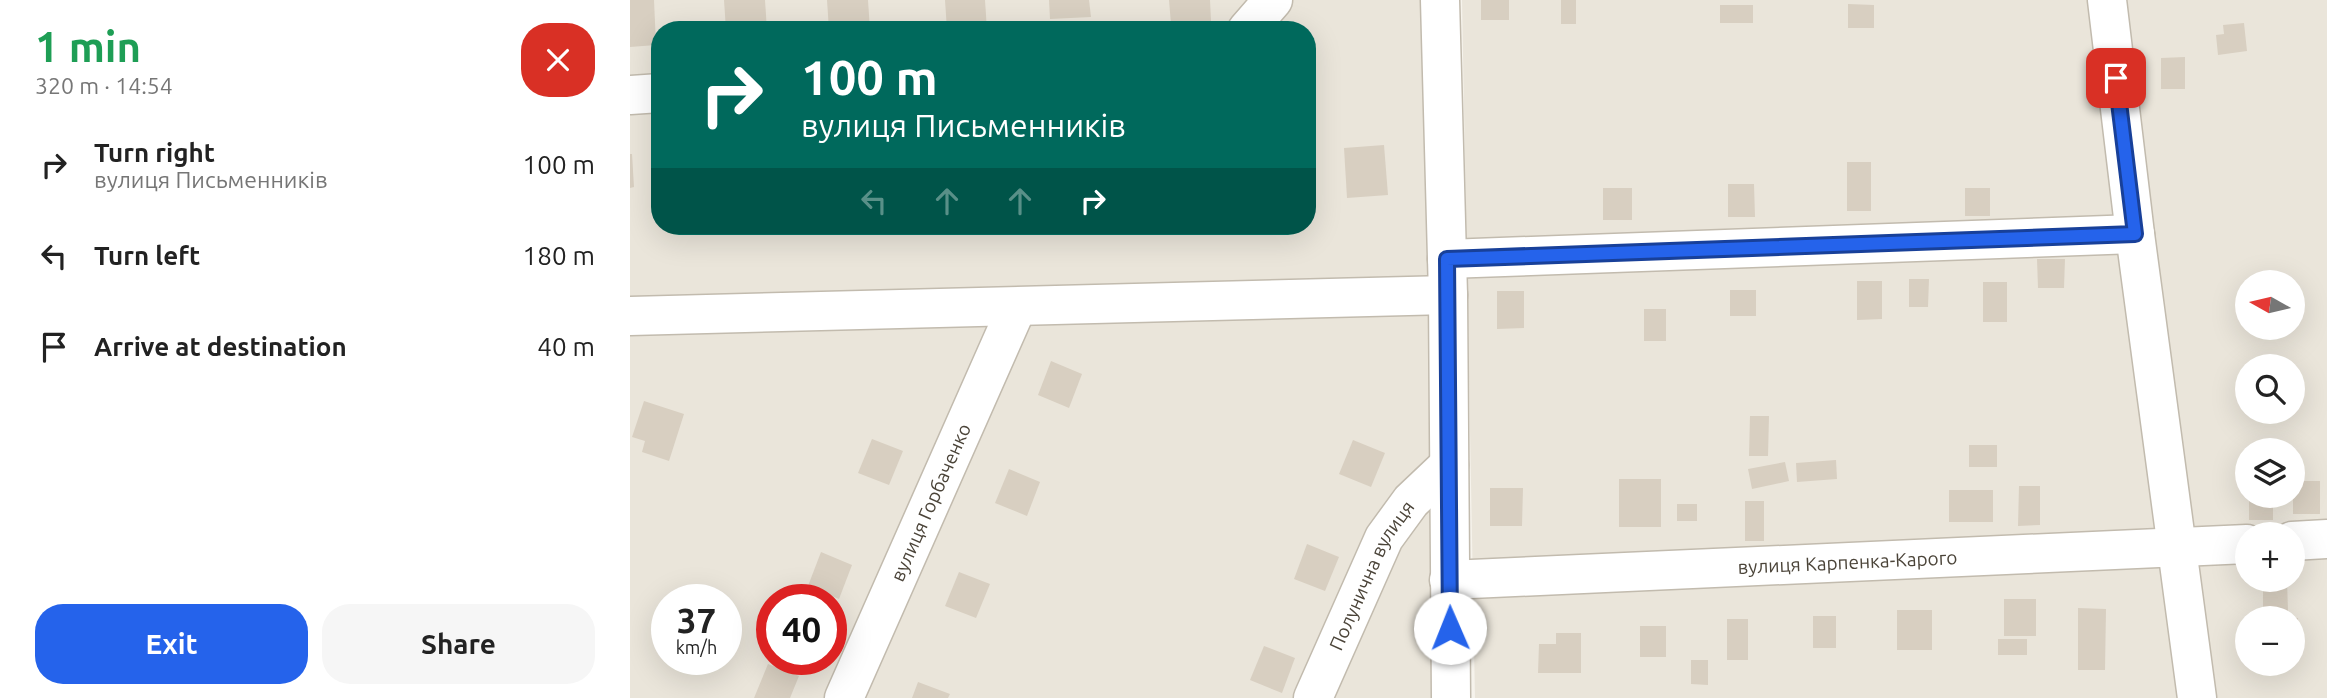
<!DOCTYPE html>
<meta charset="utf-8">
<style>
body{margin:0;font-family:Ubuntu,sans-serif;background:#f6f6f6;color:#222;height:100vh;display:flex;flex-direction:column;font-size:26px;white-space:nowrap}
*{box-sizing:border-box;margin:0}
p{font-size:23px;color:#767676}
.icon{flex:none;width:38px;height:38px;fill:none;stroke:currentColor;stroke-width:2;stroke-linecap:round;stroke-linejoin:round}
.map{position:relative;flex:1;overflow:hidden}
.side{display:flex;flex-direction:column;background:#fff;width:630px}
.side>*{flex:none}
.banner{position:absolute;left:21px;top:21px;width:665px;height:214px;border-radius:28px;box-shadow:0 7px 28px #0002;background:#00695c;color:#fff;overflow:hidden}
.needle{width:46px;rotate:278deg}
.fabs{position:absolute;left:1605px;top:270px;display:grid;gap:14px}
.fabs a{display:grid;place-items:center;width:70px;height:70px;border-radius:50%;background:#fff;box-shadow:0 7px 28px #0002;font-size:35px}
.speed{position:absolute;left:21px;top:584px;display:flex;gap:14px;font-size:35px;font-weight:700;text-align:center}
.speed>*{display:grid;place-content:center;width:91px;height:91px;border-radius:50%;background:#fff;box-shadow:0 7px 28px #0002;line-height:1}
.speed small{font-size:18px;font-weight:400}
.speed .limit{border:10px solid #d22;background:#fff;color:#111}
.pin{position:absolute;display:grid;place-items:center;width:60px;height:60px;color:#fff;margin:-30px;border-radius:14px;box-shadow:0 4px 10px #0006}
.me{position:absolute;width:77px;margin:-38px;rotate:359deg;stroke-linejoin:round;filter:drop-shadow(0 0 5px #0008)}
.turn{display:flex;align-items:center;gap:24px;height:147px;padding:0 35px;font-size:32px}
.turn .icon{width:91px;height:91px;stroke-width:2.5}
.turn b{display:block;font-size:49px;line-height:60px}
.lanes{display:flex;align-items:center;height:66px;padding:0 35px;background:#0003;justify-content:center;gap:35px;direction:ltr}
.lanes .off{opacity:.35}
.round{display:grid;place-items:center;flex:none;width:74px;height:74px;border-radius:28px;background:#f6f6f6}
.overview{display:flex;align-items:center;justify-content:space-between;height:119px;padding:0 35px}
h1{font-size:42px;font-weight:700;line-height:52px;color:#1e9e55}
.button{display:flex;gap:14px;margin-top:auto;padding:14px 35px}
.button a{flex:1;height:80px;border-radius:28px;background:#2563eb;color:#fff;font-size:28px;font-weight:700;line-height:80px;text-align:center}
.button a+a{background:#f6f6f6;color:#222}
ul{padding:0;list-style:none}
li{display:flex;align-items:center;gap:21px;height:91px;padding:0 35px}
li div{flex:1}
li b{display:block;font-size:26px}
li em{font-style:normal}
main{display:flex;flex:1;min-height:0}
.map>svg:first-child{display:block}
.residential{fill:#eae5da;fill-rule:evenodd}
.building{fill:#d8cfc1}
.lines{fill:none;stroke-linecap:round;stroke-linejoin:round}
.minor-casing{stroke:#c2bbae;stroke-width:41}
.minor{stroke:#fff;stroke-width:38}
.route-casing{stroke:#184099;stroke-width:18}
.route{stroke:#2563eb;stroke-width:12}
.labels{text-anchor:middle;stroke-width:7;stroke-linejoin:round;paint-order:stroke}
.street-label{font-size:19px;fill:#4b4439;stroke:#fff}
</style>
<main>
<section class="side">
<div class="overview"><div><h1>1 min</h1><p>320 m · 14:54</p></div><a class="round" style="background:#d93025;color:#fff"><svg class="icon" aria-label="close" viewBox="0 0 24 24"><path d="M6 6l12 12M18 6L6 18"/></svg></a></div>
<ul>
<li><svg class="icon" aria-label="right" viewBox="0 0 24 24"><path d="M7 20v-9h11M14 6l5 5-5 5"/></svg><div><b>Turn right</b><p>вулиця Письменників</p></div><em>100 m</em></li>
<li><svg class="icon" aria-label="left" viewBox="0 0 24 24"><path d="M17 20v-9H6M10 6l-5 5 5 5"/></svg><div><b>Turn left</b></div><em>180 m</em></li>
<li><svg class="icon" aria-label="arrive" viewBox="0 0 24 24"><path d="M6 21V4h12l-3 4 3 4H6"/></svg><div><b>Arrive at destination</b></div><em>40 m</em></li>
</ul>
<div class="button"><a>Exit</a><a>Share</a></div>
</section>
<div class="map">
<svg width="1697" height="698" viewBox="0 0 1697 698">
<rect width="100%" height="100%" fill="#f6f3ec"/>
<g class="residential">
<path d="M0 0H795L809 698H0ZM30 30H677V226H30ZM37 600H96V660H37ZM142 600H201V660H142Z"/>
<path d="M832 0H1697V698H845ZM1617 282H1662V327H1617ZM1617 366H1662V411H1617ZM1617 450H1662V495H1617ZM1617 534H1662V579H1617ZM1617 618H1662V663H1617Z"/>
</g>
<g class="building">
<path d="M0 0H24L26 45 0 47Z"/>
<path d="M94 0H135L137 30H96Z"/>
<path d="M197 0H238L240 30H199Z"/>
<path d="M315 0H355L357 30H317Z"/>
<path d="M419 0H459L461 17 420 19Z"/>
<path d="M539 0H580L581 21 541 24Z"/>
<rect x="851" y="0" width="28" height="20"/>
<rect x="931" y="0" width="15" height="24"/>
<path d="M1218 4 1244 5V28H1218Z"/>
<rect x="1090" y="5" width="33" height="18"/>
<path d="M1614 23 1617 51 1588 55 1586 35 1594 34 1593 25Z"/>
<path d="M1555 57V89H1531V58Z"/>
<path d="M754 145 758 195 717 198 714 148Z"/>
<path d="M0 154H2L4 187 0 188Z"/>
<rect x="1217" y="162" width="24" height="49"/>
<path d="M1098 184H1124L1125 217H1098Z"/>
<rect x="973" y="188" width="29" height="32"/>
<rect x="1335" y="188" width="25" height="28"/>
<path d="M1407 259H1435L1434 288H1408Z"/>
<path d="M1279 279H1299L1298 307H1279Z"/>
<path d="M1227 281H1252V319L1227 320Z"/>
<rect x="1353" y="282" width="24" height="40"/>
<rect x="1100" y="290" width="26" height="26"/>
<path d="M867 291H894V328L867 329Z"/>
<rect x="1014" y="309" width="22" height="32"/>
<path d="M421 361 452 374 439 408 408 395Z"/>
<path d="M14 401 54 414 39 461 12 452 15 441 2 437Z"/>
<path d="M1120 416H1139L1138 456H1119Z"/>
<path d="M242 439 273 451 259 485 228 473Z"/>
<path d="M723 440 755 453 741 487 709 474Z"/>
<rect x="1339" y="445" width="28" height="22"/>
<path d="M1206 460 1207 479 1167 482 1166 463Z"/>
<path d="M1155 462 1159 481 1122 489 1118 469Z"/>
<path d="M379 469 410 482 397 516 365 503Z"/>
<rect x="989" y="479" width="42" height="48"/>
<rect x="1663" y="481" width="27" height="33"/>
<path d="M1389 486H1410V525L1388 526Z"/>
<path d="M860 488H893L892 526H860Z"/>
<rect x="1319" y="490" width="44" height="32"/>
<rect x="1619" y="495" width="24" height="25"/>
<rect x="1115" y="501" width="19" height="40"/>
<rect x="1047" y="504" width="20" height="17"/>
<path d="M677 544 709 557 695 591 664 579Z"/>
<path d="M191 552 222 565 209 599 178 586Z"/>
<path d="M329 572 360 584 346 618 315 606Z"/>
<path d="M1633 579H1657L1658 612H1633Z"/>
<rect x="1374" y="599" width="32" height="37"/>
<path d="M1448 608 1476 609 1475 670H1448Z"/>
<rect x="1267" y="610" width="35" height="40"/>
<rect x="1183" y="616" width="23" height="32"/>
<path d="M1662 618H1668V640L1662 641Z"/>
<rect x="1097" y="619" width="21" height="41"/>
<rect x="1010" y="626" width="26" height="31"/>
<path d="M926 633H951V673H908L909 644H926Z"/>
<rect x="1368" y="639" width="29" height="16"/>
<path d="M634 646 665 658 652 693 620 680Z"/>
<path d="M1061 660H1078V685L1061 684Z"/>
<path d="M138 664 169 676 160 698H124Z"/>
<path d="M288 682 320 694 318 698H282Z"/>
</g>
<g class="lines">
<defs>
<g id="minor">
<path d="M810 0 818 295 821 698"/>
<path d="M1477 0 1505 234 1567 698"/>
<path d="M617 30 643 0"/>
<path d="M0 95 30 93"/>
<path d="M817 259 1505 234"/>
<path d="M0 316 818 295"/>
<path d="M1662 541 1697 539"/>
<path id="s1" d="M819 580 1617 544"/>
<path id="s2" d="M214 698 387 307"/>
<path id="s3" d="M683 698 754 538 781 501 819 465"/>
</g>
</defs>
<use href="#minor" class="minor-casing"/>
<use href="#minor" class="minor"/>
</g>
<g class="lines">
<defs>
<path id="route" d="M820 628 817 259 1505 234 1486 78"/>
</defs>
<use href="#route" class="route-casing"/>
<use href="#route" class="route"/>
</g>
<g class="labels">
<g class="street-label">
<text dy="7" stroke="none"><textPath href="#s2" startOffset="214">вулиця Горбаченко</textPath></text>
<text dy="7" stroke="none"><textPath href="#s1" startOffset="399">вулиця Карпенка-Карого</textPath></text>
<text dy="7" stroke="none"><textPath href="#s3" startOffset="136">Полунична вулиця</textPath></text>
</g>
</g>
</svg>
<div class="fabs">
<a><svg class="needle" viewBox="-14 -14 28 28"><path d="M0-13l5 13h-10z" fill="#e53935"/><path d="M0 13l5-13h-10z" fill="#767676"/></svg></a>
<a><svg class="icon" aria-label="search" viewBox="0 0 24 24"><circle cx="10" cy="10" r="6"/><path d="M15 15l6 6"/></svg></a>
<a><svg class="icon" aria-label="layers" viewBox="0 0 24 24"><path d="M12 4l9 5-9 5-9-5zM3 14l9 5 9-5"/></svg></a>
<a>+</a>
<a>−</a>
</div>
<div class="speed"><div>37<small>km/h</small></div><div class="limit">40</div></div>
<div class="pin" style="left:1486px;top:78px;background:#d93025"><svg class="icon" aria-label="arrive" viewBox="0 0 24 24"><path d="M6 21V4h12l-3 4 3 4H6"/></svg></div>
<svg class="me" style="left:820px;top:628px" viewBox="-20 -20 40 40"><circle r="19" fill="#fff"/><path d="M0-13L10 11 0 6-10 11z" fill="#2563eb"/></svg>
<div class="banner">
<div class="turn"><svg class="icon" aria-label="right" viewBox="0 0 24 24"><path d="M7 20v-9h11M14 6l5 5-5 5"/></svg><div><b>100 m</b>вулиця Письменників</div></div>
<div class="lanes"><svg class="icon off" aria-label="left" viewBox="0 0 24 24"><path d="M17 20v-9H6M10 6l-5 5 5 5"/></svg><svg class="icon off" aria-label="ahead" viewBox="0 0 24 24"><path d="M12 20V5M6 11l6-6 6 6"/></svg><svg class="icon off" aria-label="ahead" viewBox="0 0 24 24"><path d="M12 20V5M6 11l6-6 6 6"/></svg><svg class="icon" aria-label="right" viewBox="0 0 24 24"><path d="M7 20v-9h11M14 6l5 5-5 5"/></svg></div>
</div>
</div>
</main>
